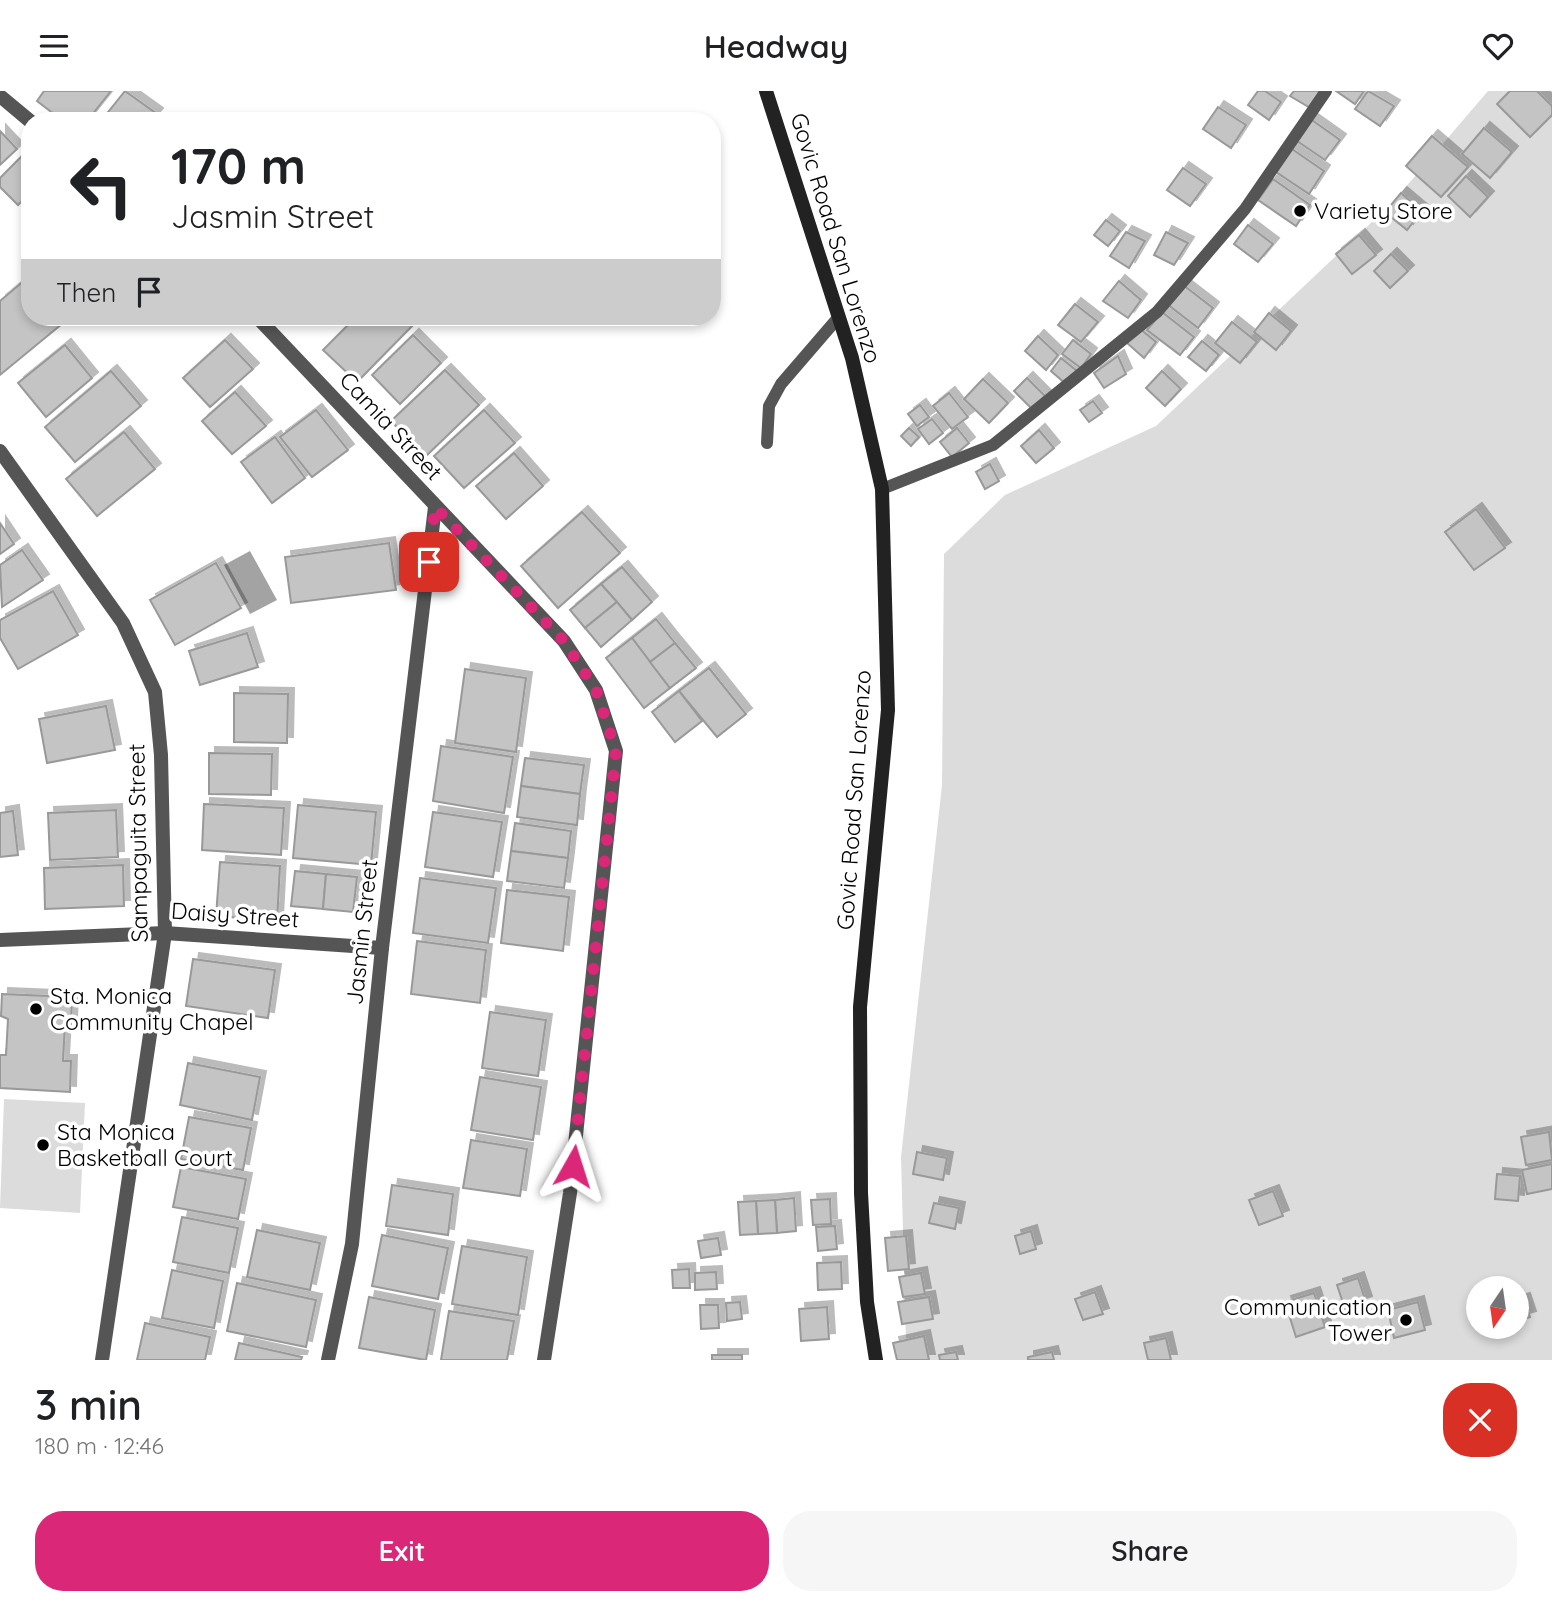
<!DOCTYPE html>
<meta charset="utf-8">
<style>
body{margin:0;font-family:Quicksand,sans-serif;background:#f6f6f6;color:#202124;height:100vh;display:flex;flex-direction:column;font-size:26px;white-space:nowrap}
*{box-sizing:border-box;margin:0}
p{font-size:23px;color:#757577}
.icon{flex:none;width:38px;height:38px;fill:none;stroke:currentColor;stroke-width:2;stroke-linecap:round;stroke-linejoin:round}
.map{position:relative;height:1269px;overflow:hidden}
.details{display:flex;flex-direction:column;background:#fff;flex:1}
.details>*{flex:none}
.hud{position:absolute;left:21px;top:21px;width:700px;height:214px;border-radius:28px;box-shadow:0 4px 10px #0003;background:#fff;color:#202124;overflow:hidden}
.needle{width:46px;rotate:193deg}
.fabs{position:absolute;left:1466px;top:1185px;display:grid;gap:14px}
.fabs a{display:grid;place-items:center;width:63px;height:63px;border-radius:50%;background:#fff;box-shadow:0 4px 10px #0003;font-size:35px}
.pin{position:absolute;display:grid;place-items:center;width:60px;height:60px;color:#fff;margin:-30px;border-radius:14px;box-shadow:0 4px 10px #0006}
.me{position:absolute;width:77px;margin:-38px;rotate:6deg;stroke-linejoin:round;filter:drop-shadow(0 0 5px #0008)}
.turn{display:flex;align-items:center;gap:24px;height:147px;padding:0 35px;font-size:32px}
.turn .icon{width:91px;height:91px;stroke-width:2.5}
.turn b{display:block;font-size:49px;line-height:60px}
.then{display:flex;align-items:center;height:66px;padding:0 35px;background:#0003;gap:14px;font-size:26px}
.round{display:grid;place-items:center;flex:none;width:74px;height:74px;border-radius:28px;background:#f6f6f6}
.overview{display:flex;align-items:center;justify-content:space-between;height:119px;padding:0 35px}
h1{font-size:42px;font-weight:600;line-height:52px}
.button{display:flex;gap:14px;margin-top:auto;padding:14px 35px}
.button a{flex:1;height:80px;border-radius:28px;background:#db2777;color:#fff;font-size:28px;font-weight:600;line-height:80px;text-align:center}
.button a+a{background:#f6f6f6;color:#202124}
header{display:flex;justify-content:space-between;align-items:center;height:91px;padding:0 35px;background:#fff;font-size:32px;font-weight:600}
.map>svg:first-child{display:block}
.green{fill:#dcdcdc;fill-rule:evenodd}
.water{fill:#a3a3a3}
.building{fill:#c4c4c4;stroke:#999;stroke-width:2;filter:url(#shadow)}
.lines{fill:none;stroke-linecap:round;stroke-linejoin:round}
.service{stroke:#555;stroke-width:12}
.minor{stroke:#555;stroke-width:14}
.secondary{stroke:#222;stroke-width:14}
.route{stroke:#db2777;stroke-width:12;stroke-dasharray:0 21.6}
.poi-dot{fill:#000;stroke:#fff;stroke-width:2.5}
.labels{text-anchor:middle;stroke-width:7;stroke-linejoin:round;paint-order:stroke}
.poi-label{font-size:23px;fill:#000;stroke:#fff;text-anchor:start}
.street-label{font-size:23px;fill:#000;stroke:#fff}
</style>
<header><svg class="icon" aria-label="menu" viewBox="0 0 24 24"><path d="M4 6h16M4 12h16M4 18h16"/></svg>Headway<svg class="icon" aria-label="heart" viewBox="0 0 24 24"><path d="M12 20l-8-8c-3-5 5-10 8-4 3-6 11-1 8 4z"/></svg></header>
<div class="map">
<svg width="1552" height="1269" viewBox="0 0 1552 1269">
<defs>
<filter id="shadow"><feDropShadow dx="6" dy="-6" stdDeviation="0" flood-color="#0004"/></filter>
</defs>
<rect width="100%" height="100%" fill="#fff"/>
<g class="green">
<path d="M1488 0H1552V1269H910L906 1251 901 1066 942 694 944 463 1005 404 1156 335 1392 112ZM1479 1197H1517V1236H1479Z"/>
<path d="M4 1008 85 1012 80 1122 0 1117Z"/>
</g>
<path class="water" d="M250 460 277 509 250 523 224 474Z"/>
<g class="building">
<path d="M44 0H111L87 30H63L37 10Z"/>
<path d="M125 0 157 23 151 30H101Z"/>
<path d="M1258 0H1265L1281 11 1269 29 1248 14Z"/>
<path d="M1294 0H1324L1312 18 1290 5Z"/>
<path d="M1336 0H1364L1355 13Z"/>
<path d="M1368 0 1394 15 1380 35 1355 18Z"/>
<path d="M1510 0H1537L1552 15V24L1530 46 1497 13Z"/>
<path d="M1218 16 1246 34 1231 57 1203 38Z"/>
<path d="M1312 29 1340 49 1325 69 1297 50Z"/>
<path d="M1484 37 1512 61 1490 87 1462 63Z"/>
<path d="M0 40 17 58 0 74Z"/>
<path d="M1432 45 1468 76 1441 106 1406 75Z"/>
<path d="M1292 58 1324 80 1309 103 1276 81Z"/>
<path d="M21 66 30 75V102L18 114 0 96V87Z"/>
<path d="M1183 77 1206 93 1190 115 1167 99Z"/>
<path d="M1466 85 1488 106 1470 126 1448 105Z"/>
<path d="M1273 88 1310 114 1296 135 1258 109Z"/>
<path d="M1401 102 1422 120 1407 139 1385 121Z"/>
<path d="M1106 129 1120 140 1108 155 1094 144Z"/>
<path d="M1248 134 1273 153 1258 171 1234 153Z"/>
<path d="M1126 141 1145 150 1129 177 1110 165Z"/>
<path d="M1166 141 1188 152 1174 174 1154 164Z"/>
<path d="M1359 144 1376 164 1352 183 1336 163Z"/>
<path d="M1391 163 1408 180 1390 197 1374 180Z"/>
<path d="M26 188 30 192V226H58L63 232 0 284V210Z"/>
<path d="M1119 190 1141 209 1128 227 1103 210Z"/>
<path d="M1182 193 1213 217 1198 237 1167 213Z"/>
<path d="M1075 213 1098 231 1081 251 1058 234Z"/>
<path d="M1162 221 1194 246 1180 264 1147 239Z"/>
<path d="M1269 222 1291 240 1276 259 1254 241Z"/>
<path d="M356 226H404L413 234 357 291 323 259Z"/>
<path d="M1232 231 1257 251 1240 272 1215 252Z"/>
<path d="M1139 237 1156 251 1144 267 1127 252Z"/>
<path d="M413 244 441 272 400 313 372 284Z"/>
<path d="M1038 245 1058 264 1046 279 1025 260Z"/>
<path d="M225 249 253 278 210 316 183 287Z"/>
<path d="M1073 249 1091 263 1081 277 1062 263Z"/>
<path d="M1202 250 1219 264 1206 280 1188 266Z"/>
<path d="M65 254 92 287 46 326 18 292Z"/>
<path d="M1118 265 1126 283 1104 297 1094 282Z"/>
<path d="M1061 267 1077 280 1066 293 1051 280Z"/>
<path d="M445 279 479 314 425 366 391 330Z"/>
<path d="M111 280 141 315 75 371 45 336Z"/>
<path d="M1162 280 1181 298 1165 315 1146 297Z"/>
<path d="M1027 287 1045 305 1032 318 1014 300Z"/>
<path d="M983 288 1008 312 989 332 964 308Z"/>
<path d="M235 301 266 335 232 363 202 330Z"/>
<path d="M949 302 968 326 952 338 933 315Z"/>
<path d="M1093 310 1102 322 1089 331 1080 319Z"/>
<path d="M920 314 929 326 917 335 908 323Z"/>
<path d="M316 319 348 359 312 386 280 346Z"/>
<path d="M484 319 515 352 464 397 434 365Z"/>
<path d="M932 328 943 342 929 353 918 338Z"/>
<path d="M909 337 919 346 911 355 901 345Z"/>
<path d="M957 337 969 352 952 366 940 351Z"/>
<path d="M1039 339 1054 357 1036 372 1021 355Z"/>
<path d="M124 341 155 378 97 425 66 388Z"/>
<path d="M275 346 305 387 272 412 241 371Z"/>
<path d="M514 362 543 395 506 428 476 395Z"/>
<path d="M990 373 999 390 985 398 976 381Z"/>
<path d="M1476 418 1505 457 1474 479 1445 441Z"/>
<path d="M582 421 620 462 558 517 521 475Z"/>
<path d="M0 432 14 453 0 463Z"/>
<path d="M389 452 396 499 291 512 285 466Z"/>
<path d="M22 459 43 489 2 516 0 474Z"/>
<path d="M216 472 241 517 175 554 150 509Z"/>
<path d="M622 476 652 511 632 529 601 493Z"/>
<path d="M601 493 617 511 585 537 570 519Z"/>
<path d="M53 500 78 544 18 578 0 547V529Z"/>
<path d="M617 511 632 529 601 556 585 537Z"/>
<path d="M656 528 675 552 650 571 632 547Z"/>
<path d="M247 542 258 576 200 594 189 560Z"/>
<path d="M632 547 670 597 644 617 606 567Z"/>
<path d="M675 552 696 577 670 597 650 571Z"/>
<path d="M709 577 746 623 717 646 679 600Z"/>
<path d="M465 578 526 587 516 661 455 652Z"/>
<path d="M679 600 702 630 675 651 652 621Z"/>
<path d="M234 602 288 603 287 652 234 651Z"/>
<path d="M106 615 115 659 47 672 39 628Z"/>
<path d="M441 655 513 666 504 722 433 710Z"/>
<path d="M209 662 272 663 271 704 209 703Z"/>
<path d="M525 667 584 674 580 703 521 695Z"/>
<path d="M521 695 580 703 577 734 517 726Z"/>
<path d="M204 713 284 717 281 764 202 759Z"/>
<path d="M298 714 376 721 371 774 293 767Z"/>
<path d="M116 719 118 766 50 769 48 722Z"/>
<path d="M13 720 18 764 0 766V722Z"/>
<path d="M433 721 502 731 493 786 425 776Z"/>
<path d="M515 732 571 740 568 767 511 760Z"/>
<path d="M511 760 568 767 564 797 507 790Z"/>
<path d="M220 771 280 775 277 830 216 825Z"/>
<path d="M123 774 124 815 45 818 44 777Z"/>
<path d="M295 780 326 783 323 818 291 815Z"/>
<path d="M326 783 357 786 353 821 323 818Z"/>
<path d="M420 787 496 797 488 852 413 842Z"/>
<path d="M507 799 569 806 563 860 501 852Z"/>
<path d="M417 850 486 859 480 912 411 903Z"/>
<path d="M193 868 275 879 268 927 186 915Z"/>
<path d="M2 903 72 906 71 933H65L63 970H71L70 1001 0 997V964H6L8 928 1 925Z"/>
<path d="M490 921 546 929 538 985 482 977Z"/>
<path d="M188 972 260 986 252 1029 180 1014Z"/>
<path d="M480 986 541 996 533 1049 471 1039Z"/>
<path d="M189 1026 251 1037 243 1079 181 1068Z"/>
<path d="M1549 1041 1552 1069 1526 1074 1521 1046Z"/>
<path d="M471 1049 527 1058 520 1105 463 1097Z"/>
<path d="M917 1061 947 1067 943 1089 913 1083Z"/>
<path d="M1552 1073V1098L1527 1103 1522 1079Z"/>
<path d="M181 1076 246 1088 238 1128 173 1116Z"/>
<path d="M1497 1083 1520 1085 1518 1110 1495 1108Z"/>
<path d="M392 1094 453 1103 448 1144 386 1135Z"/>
<path d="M1273 1100 1283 1125 1259 1134 1249 1109Z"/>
<path d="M794 1107 796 1140 777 1142 775 1109Z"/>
<path d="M830 1108 831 1133 813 1134 811 1109Z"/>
<path d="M775 1109 777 1142 758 1143 756 1110Z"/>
<path d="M756 1110 758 1143 740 1144 738 1111Z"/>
<path d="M934 1112 959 1117 955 1138 929 1132Z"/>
<path d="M182 1126 238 1137 229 1182 173 1171Z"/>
<path d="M835 1135 837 1158 818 1160 816 1136Z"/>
<path d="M257 1139 320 1152 310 1199 247 1186Z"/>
<path d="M1031 1140 1036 1158 1020 1163 1015 1145Z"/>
<path d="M382 1144 448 1157 438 1208 372 1195Z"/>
<path d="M906 1145 909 1178 888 1180 885 1147Z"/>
<path d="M718 1147 721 1164 701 1167 698 1150Z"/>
<path d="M462 1155 527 1166 518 1224 452 1213Z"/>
<path d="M841 1171 842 1198 818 1199 817 1172Z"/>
<path d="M689 1178 690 1197H673L672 1179Z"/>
<path d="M172 1179 223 1190 214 1237 162 1227Z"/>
<path d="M716 1181 717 1198 695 1199V1182Z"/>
<path d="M921 1182 925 1203 903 1206 899 1186Z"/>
<path d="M1358 1187 1366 1211 1345 1218 1337 1194Z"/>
<path d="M237 1192 316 1209 306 1256 227 1240Z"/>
<path d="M1095 1201 1103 1223 1083 1229 1075 1208Z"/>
<path d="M1314 1202 1325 1236 1296 1246 1285 1211Z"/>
<path d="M369 1206 435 1219 426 1269 359 1257Z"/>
<path d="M929 1206 933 1228 902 1233 898 1211Z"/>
<path d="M1524 1208 1530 1226 1517 1230V1210Z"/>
<path d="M740 1211 742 1228 727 1230 726 1212Z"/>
<path d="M1418 1211 1425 1239 1394 1247 1388 1219Z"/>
<path d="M700 1214H718L719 1237 701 1238Z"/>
<path d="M827 1216 829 1248 801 1250 799 1218Z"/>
<path d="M449 1220 514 1230 507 1269H441Z"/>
<path d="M145 1232 210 1246 205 1269H137Z"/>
<path d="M924 1245 929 1269H897L893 1252Z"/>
<path d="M1166 1247 1171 1269H1148L1144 1252Z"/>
<path d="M239 1252 302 1266 301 1269H235Z"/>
<path d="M956 1261 958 1269H940L939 1264Z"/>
<path d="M1052 1261 1054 1269H1028V1266Z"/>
<rect x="712" y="1264" width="30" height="5"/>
</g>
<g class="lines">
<g class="service">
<path d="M767 352 769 315 781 293 837 228"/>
<path d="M882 398 993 354 1157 221 1245 118 1326 0"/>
</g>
<g class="minor">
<path d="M0 5 30 30"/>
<path d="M257 226 564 550 596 599 616 660 570 1102 544 1269"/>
<path d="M0 360 123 532 155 601 161 664 165 842 102 1269"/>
<path d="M0 849 165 842 382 857"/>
<path d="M328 1269 352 1153 382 857 435 416"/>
</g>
<path class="secondary" d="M766 0 852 267 882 398 888 619 860 916 861 1102 867 1211 876 1269"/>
</g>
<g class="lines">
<path class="route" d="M429 471 435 416 564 550 596 599 616 660 573 1075"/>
</g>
<g class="poi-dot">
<circle cx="1300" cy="120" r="7"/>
<circle cx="36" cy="918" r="7"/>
<circle cx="43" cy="1054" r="7"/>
<circle cx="1406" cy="1229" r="7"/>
</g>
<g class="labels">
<g class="poi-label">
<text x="1314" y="128">Variety Store</text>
<text x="50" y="913">Sta. Monica<tspan x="50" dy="26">Community Chapel</tspan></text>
<text x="57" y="1049">Sta Monica<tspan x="57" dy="26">Basketball Court</tspan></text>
<text x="1392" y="1224" text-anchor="end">Communication<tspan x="1392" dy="26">Tower</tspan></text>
</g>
<g class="street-label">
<text transform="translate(836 147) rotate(73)" y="8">Govic Road San Lorenzo</text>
<text transform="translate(391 335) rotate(47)" y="8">Camia Street</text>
<text transform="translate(854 709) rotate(-86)" y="8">Govic Road San Lorenzo</text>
<text transform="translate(138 752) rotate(-91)" y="8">Sampaguita Street</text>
<text transform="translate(235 824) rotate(4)" y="8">Daisy Street</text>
<text transform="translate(362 841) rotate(-84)" y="8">Jasmin Street</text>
</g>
</g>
</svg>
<div class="fabs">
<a><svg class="needle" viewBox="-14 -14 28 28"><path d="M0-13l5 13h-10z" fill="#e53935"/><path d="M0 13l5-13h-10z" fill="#757577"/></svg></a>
</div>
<div class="pin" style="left:429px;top:471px;background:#d93025"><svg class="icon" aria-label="arrive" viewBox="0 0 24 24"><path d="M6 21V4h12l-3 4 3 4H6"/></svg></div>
<svg class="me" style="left:573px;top:1075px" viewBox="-20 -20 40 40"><path d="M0-17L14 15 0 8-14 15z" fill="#db2777" stroke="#fff" stroke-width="4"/></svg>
<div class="hud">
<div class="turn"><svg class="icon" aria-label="left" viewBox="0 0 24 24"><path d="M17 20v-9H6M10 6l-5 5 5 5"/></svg><div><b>170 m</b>Jasmin Street</div></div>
<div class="then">Then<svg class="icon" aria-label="arrive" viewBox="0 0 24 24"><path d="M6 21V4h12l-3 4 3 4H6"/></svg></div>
</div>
</div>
<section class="details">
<div class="overview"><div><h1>3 min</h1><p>180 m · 12:46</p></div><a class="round" style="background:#d93025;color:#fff"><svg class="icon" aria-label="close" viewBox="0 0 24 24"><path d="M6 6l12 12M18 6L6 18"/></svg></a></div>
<div class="button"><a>Exit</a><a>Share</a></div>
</section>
